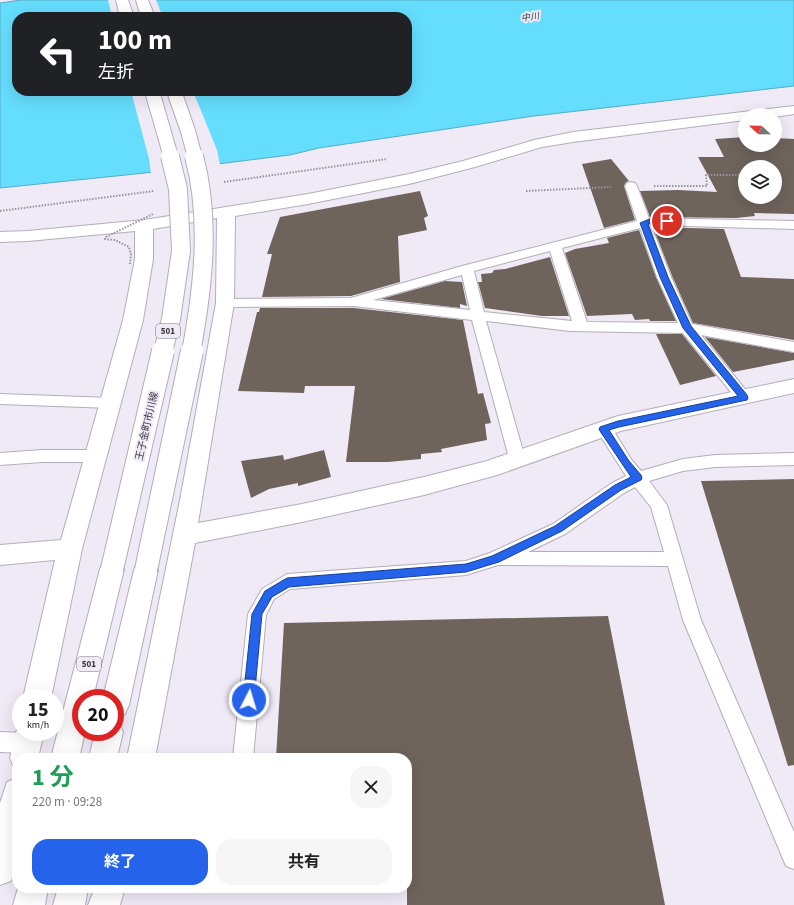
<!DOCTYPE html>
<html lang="ja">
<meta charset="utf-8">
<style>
body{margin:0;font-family:"Source Sans 3","Noto Sans JP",sans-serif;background:#f6f6f6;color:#222;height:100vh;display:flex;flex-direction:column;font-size:15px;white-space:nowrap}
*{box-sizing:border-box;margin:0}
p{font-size:13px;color:#767676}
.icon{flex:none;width:22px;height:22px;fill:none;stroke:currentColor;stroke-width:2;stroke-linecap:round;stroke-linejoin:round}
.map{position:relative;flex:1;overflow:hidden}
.sheet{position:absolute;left:12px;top:753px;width:400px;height:140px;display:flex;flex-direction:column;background:#fff;border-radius:16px;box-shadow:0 4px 16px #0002}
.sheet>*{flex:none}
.top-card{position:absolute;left:12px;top:12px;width:400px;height:84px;border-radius:16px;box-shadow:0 4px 16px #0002;background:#202124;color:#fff;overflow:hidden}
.needle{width:26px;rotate:292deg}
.controls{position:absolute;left:738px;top:108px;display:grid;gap:8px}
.controls a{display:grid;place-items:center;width:44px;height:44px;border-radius:50%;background:#fff;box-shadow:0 4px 16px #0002;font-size:20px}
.speed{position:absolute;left:12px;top:689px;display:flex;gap:8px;font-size:20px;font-weight:700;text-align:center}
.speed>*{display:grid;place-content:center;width:52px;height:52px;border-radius:50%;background:#fff;box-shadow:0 4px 16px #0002;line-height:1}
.speed small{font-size:10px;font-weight:400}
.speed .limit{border:6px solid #d22;background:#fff;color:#111}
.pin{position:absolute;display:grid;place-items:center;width:34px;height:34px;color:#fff;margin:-17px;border:2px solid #fff;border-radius:50%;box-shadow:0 1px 4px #0007}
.me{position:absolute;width:44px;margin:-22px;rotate:5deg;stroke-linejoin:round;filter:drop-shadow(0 0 3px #0008)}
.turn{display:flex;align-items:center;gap:14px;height:84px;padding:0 20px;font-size:18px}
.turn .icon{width:52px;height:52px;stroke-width:2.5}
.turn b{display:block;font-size:28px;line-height:34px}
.round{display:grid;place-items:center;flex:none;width:42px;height:42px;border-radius:16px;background:#f6f6f6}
.head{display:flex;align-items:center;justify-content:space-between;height:68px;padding:0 20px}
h1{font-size:24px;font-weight:700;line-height:30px;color:#1e9e55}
.primary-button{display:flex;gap:8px;margin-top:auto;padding:8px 20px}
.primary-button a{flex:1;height:46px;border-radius:16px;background:#2563eb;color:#fff;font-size:16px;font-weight:700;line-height:46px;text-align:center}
.primary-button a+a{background:#f6f6f6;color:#222}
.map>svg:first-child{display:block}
.water{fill:#65ddfd;stroke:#58acc3;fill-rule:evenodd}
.pier{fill:#f0eaf7}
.building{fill:#6f645c;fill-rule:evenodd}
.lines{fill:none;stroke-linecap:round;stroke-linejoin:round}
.service-casing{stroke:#b3adba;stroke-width:2}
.minor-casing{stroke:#b3adba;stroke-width:2}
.primary-casing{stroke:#b3adba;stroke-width:2}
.path{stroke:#97939c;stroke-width:2;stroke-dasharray:1.5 1.5;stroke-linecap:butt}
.service{fill:#fff;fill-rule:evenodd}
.minor{fill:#fff;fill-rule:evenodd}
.primary{fill:#fff;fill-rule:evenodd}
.primary-bridge-far2-casing{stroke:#b3adba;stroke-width:16;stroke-linecap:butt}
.primary-bridge-far1-casing{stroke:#b3adba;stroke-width:20;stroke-linecap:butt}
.primary-bridge-casing{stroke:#b3adba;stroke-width:24;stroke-linecap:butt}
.path-bridge{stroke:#97939c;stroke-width:2;stroke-dasharray:1.5 1.5;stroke-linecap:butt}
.primary-bridge-far2{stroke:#fff;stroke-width:14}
.primary-bridge-far1{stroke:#fff;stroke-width:18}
.primary-bridge{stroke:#fff;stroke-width:22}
.route{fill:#2563eb;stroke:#184099}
.labels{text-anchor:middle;stroke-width:4;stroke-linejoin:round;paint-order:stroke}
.far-water-label{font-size:9px;font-style:italic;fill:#182d33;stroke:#f0eaf7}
.shield{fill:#f0eaf7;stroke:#716d75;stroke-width:1}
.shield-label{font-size:9px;font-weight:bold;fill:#3b383d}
.street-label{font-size:10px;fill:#3b383d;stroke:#f0eaf7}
</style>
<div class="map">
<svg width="794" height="905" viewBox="0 0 794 905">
<rect width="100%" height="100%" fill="#f0eaf7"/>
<path class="water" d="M21 0H794V86L534 116 319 148 290 155 145 173 0 188V3ZM17 17H407V91H17Z"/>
<g class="pier">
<path d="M108 0H156L163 17H112Z"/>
<path d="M131 91H193L217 150 220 165 151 174 149 159Z"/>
</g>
<g class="building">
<path d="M745 137V145H775V138L794 139V214L754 213 755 216 736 218 650 217 640 191 678 190 717 192 698 157H724L715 139ZM745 167H775V197H745Z"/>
<path d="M611 159 629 181 626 182 624 186 635 220 604 228 582 164Z"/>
<path d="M420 191 428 216 424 218 427 230 398 236 400 282 351 296 262 297 272 254H267L280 217Z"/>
<path d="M653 227 724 229 741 277 794 279V340L693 323 672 276Z"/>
<path d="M639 230 656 277 676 321H650L649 319 635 320 632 314 587 316 565 253 575 249 609 243 607 238Z"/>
<path d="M550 257 569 316H542L485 308 478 282H482L481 274 492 273 494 270 505 269Z"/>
<path d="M445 281 462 282 467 306 460 304V308L381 299Z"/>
<path d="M260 308H354L463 320 478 394 483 393 491 423 485 424 487 440 441 449 442 452 421 454V459L388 462H346L355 386H305L304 393 238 391 257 312H259Z"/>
<path d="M656 334H682L716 376 680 385Z"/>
<path d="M705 337 794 353V360L733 372Z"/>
<path d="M324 450 331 477 298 486V483L269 489 251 498 241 461 283 455 284 460Z"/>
<path d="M794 479V765L788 766 701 481Z"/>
<path d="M608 616 665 905H407V758H276L284 623Z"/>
</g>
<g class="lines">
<defs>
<g id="service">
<path d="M631 182 635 183 637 186 649 218 794 221V229L651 225 671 277 692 324 794 342V352L701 335 749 394 752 398 749 402 744 403 739 402 683 333 570 331 486 321 525 458 523 462 517 464 511 462 509 458 472 320 354 306 225 307 220 306 218 303 220 300 225 299 351 298 462 266 637 221 625 186 627 183ZM640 228 657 277 678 323 587 322 562 248ZM550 251 572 321 484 312 474 271ZM462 275 470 310 373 300Z"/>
<path d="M0 394 111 398 116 399 119 403 116 407 111 408 0 404Z"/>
<path d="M604 423 610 425 631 459 641 471 683 459 715 455 794 453V465L715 467 683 471 649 481 667 505 701 620 794 832V869L786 866 683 620 668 566 498 565 466 575 290 589 274 599 266 615 253 758H233L248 614 262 589 287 574 466 561 490 553 553 524 612 483 626 476 596 429 598 425ZM635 487 651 507 664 552H528L565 534 624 493Z"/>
<path d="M42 450H95L101 452 103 456 101 460 95 462H42L0 465V453Z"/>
<path d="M0 732 28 733 35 736 38 743 35 750 28 753 0 752Z"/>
</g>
<g id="minor">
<path d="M794 106V114L775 117V115H745V120L573 142 542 147 475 167 409 184 308 204 235 216 234 303 198 523 302 504 424 477 487 461 618 416 794 379V393L621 431 497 475 424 495 302 522 195 543 155 758H127L180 500 216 303 217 218 153 229V259L143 320 82 549 51 698H23L55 560 0 565V545L61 540 123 320 135 259V231L28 241 0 242V232L28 231 144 220 308 194 409 174 463 161 534 140 573 132Z"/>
<path d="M21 722V732H44L38 758H17V769L14 768 10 758 16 732Z"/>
<path d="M17 778V862L11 881 0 885V803L7 782Z"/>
<path d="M95 888H125L120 905H88Z"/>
</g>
<g id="primary">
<path d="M116 0H128L134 17H120Z"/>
<path d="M136 0H148L155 17H141Z"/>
<path d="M112 559 121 562 124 569 93 698H81V732H85L79 758H51L100 569 103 562Z"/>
<path d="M146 560 155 563 158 570 129 705 125 714 115 718V698H103L134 570 137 563Z"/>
<path d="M115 721 119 723 123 732 117 758H89L95 732H115Z"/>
<path d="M18 888H48L45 905H13Z"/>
<path d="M58 888H88L85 905H53Z"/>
</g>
</defs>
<use href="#service" class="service-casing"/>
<use href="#minor" class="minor-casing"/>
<use href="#primary" class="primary-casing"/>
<g class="path">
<path d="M224 182 387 159"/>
<path d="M654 186H707L706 175H745"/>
<path d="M526 191 611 187"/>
<path d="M0 211 154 191"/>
</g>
<use href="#service" class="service"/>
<use href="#minor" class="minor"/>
<use href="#primary" class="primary"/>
<defs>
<g id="primary-bridge-far2">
<path d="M152 91 171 157"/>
<path d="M174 91 188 131 195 157"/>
</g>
<g id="primary-bridge-far1">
<path d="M163 352 171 319 181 251 178 189 170 156"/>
<path d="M191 352C203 289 211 219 194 156"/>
</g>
<g id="primary-bridge">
<path d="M112 569 163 351"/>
<path d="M146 570 192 351"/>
</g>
</defs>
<use href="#primary-bridge-far2" class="primary-bridge-far2-casing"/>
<use href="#primary-bridge-far1" class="primary-bridge-far1-casing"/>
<use href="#primary-bridge" class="primary-bridge-casing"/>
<path class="path-bridge" d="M130 264 131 255 129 247 115 240 105 239 106 237 153 214"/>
<use href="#primary-bridge-far2" class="primary-bridge-far2"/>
<use href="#primary-bridge-far1" class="primary-bridge-far1"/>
<use href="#primary-bridge" class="primary-bridge"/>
</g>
<path class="route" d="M652 218 667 219 671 221 667 223 648 224 668 277 691 326 747 395 748 398 747 400 619 427 609 430 629 461 641 475 642 478 641 480 621 490 562 531 499 562 466 572 289 587 272 597 262 614 254 700 253 704 249 706 245 704 243 700 252 614 265 591 287 578 466 564 492 556 555 526 615 485 631 477 600 431 599 429 600 427 618 421 738 396 683 328 660 277 640 223Z"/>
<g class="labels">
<g class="far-water-label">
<text transform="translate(530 17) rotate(-8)" y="3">中川</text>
</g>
<g class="shield">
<rect x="156" y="324" width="24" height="14" rx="3"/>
<rect x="77" y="657" width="24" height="14" rx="3"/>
</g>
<g class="shield-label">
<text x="168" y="334">501</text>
<text x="89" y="667">501</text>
</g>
<g class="street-label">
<text transform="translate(146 426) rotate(-77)" y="4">王子金町市川線</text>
</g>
</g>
</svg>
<div class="controls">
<a><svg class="needle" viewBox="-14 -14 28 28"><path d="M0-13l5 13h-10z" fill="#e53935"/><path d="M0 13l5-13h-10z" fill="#767676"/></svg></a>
<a><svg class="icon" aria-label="layers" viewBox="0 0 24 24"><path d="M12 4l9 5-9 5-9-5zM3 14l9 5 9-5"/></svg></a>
</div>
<div class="speed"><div>15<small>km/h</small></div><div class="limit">20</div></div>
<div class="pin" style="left:667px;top:221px;background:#d93025"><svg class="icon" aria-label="arrive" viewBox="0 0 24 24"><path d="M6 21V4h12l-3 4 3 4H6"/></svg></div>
<svg class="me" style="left:249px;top:700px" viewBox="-20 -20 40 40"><circle r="17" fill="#2563eb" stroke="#fff" stroke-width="3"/><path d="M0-11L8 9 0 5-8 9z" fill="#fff"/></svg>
<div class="top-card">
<div class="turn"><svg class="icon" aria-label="left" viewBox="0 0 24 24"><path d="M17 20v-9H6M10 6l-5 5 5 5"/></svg><div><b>100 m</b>左折</div></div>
</div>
<section class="sheet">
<div class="head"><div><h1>1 分</h1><p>220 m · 09:28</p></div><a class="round"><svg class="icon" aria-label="close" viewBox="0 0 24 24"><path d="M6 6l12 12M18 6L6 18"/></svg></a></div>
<div class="primary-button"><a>終了</a><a>共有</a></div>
</section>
</div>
